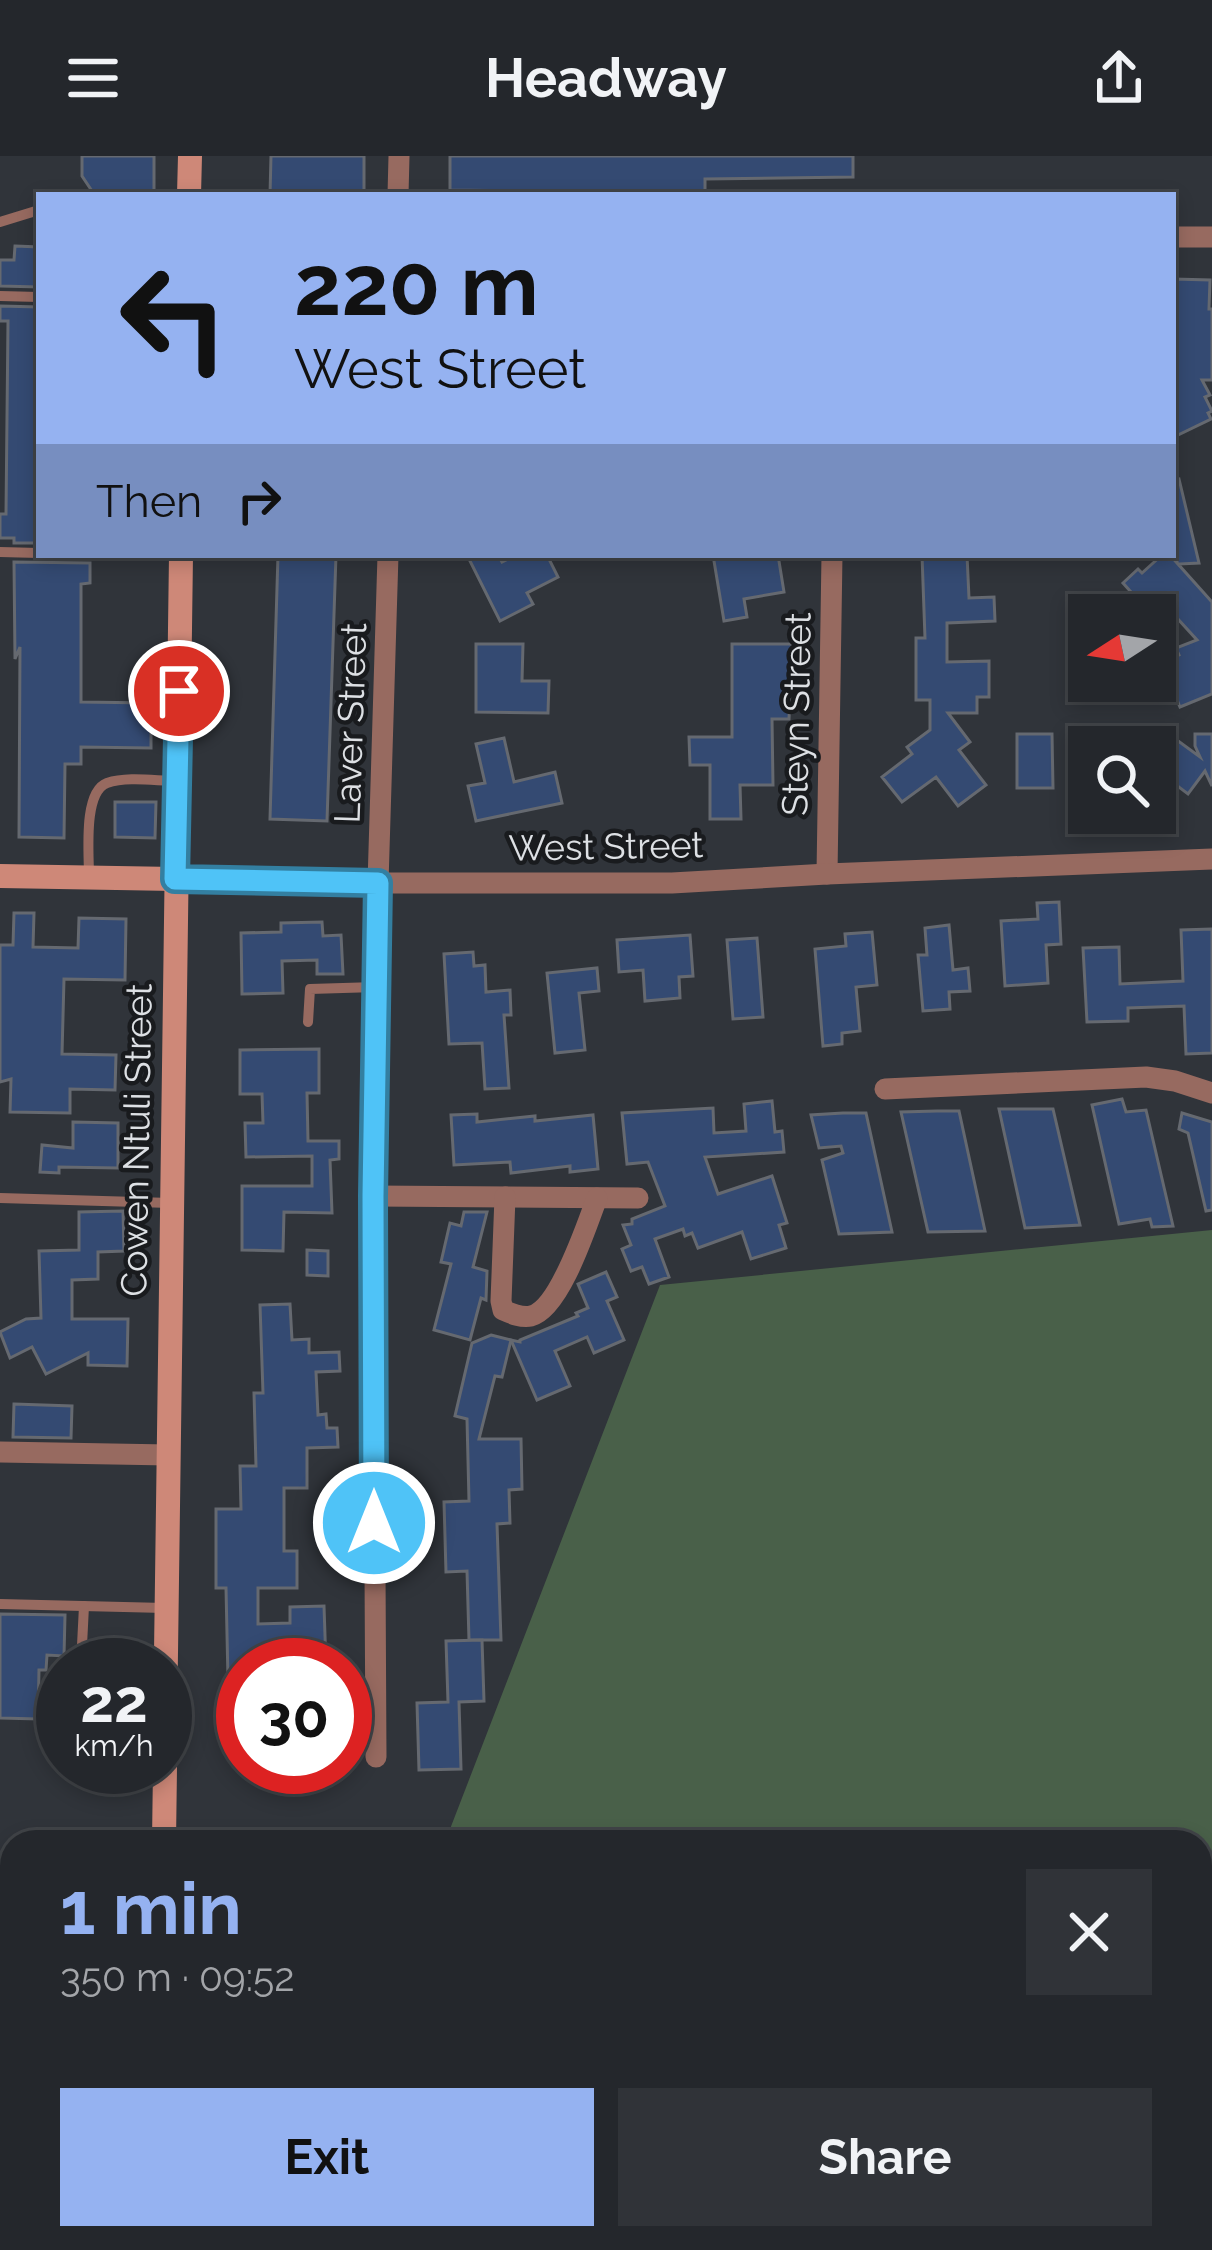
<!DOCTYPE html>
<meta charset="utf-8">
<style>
body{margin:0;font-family:Raleway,sans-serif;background:#303338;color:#f1f3f6;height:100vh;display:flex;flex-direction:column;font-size:45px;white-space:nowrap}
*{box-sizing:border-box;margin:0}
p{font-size:39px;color:#a3a5a9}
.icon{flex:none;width:66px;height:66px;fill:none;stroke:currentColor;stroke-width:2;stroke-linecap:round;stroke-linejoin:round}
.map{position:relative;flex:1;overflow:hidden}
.panel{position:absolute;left:0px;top:1674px;width:1212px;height:420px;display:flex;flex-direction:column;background:#24272c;border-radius:36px 36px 0 0;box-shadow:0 6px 18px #0003,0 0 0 3px #414448}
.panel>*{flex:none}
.guide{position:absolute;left:36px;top:36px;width:1140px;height:366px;border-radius:0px;box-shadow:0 6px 18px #0003,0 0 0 3px #414448;background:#95b2f1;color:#111;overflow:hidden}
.needle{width:78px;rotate:258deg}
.tools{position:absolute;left:1068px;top:438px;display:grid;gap:24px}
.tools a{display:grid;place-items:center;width:108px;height:108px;border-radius:0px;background:#24272c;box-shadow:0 6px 18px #0003,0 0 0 3px #414448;font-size:60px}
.speed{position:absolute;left:36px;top:1482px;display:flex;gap:24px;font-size:60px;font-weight:700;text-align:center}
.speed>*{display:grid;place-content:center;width:156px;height:156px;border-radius:50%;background:#24272c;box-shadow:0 6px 18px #0003,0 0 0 3px #414448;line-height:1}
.speed small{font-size:30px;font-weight:400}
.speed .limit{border:18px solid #d22;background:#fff;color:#111}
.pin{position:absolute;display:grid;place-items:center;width:102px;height:102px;color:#fff;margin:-51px;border:6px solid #fff;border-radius:50%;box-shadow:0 3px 12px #0007}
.me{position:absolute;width:132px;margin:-66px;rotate:0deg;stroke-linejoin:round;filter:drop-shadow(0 0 9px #0008)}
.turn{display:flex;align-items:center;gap:42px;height:252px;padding:0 60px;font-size:54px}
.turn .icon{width:156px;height:156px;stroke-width:2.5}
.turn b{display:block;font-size:84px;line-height:102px}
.then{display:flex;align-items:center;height:114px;padding:0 60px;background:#0003;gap:24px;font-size:45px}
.round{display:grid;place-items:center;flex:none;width:126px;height:126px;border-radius:0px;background:#303338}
.summary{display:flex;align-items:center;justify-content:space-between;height:204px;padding:0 60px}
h1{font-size:72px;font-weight:700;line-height:90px;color:#95b2f1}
.button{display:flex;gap:24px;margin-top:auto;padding:24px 60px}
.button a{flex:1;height:138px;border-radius:0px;background:#95b2f1;color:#111;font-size:48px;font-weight:700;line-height:138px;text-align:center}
.button a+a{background:#303338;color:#f1f3f6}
header{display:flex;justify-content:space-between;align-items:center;height:156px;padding:0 60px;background:#24272c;font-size:54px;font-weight:700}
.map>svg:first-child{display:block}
.green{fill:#496049}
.building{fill:#344a72;stroke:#656970;stroke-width:3}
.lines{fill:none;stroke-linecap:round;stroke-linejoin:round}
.lane{stroke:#976a60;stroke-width:10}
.street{stroke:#976a60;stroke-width:21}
.secondary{stroke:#ce8878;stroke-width:24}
.route-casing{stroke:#337fa1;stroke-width:30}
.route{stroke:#4fc3f7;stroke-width:21}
.labels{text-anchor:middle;stroke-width:9;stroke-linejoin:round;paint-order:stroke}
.street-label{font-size:36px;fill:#dde0e4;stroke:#191b1e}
</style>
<header><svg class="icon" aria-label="menu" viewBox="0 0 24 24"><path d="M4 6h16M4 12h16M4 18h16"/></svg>Headway<svg class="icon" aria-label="share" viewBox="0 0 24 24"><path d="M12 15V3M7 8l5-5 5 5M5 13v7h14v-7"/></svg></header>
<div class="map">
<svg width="1212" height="2094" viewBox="0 0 1212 2094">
<rect width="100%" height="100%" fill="#30343a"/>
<path class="green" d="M1212 1074V2094H641L635 2082H1200V1686H445L660 1129Z"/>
<g class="building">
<path d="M82 0H154V35H92L82 20Z"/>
<path d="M271 0H364V39H270Z"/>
<path d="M450 0H853V21L705 23V37L450 34Z"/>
<path d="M15 90 39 91V131L0 130V104H14Z"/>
<path d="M1173 123 1210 124 1209 153H1212V224H1202L1210 239 1205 241 1212 255 1208 257 1211 263 1178 279 1173 268Z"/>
<path d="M0 150 39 151V387H14V382H0V358H6L8 165H0Z"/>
<path d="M1179 323 1199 407 1178 408 1212 446V538L1180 551 1161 506 1179 499 1176 492 1197 484 1166 450 1161 455 1146 439 1139 445 1123 427 1138 413 1142 417 1162 399H1170L1177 407V376L1173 373V324Z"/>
<path d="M278 399H336L327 665 270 663Z"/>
<path d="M467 399H498L502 406 516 399H547L558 421 527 437 533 448 500 465Z"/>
<path d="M713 399H778L784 436 744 443 747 461 724 465Z"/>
<path d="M922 399H967L969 442 994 441 995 465 947 467V506L989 505V541H977V557H948L970 586 959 594 986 629 958 650 936 621 902 646 882 621 912 598 907 591 930 574V544H916V482H925Z"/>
<path d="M14 406 90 407V427L81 428V546L151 547V592L81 591V608H65L64 682 19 681 20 491 15 503Z"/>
<path d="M476 488H523L522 525H549L548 557 476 556Z"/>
<path d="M732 488H792L789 563H772L773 629H740L741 663H710V609H690L689 581H732Z"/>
<path d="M1017 578H1052L1053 632H1017Z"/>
<path d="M1195 578H1212V630L1205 615 1188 638 1155 613V579H1170L1200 601 1195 590Z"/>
<path d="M504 582 514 626 555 616 562 647 476 665 468 630 485 627 476 588Z"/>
<path d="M115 646H156L155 682 115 681Z"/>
<path d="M1059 746 1061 788 1046 789 1048 827 1005 830 1001 765 1038 763 1037 747Z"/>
<path d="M14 757H34L33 791 78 792 79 762 126 763 125 824 64 823 62 898 116 899 115 934 70 933V957L10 956 11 923 0 926V789H13Z"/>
<path d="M322 766 323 780 341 779 343 818H317V804L282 805 283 837 242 838 241 777 281 776V767Z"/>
<path d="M949 769 953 814 968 812 970 835 949 836 950 853 923 855 918 799H927L925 772Z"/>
<path d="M1212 773V897L1186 898 1184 850 1128 852V865L1087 866 1083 792 1119 791 1120 828 1183 825 1181 774Z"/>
<path d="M872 776 877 829 856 831 860 875 842 877V888L823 890 815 793 846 790 845 778Z"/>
<path d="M690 779 693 820 679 821 680 842 645 845 643 814 619 816 617 784Z"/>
<path d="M757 782 763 861 733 863 727 784Z"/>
<path d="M473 796 474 810 485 809 486 836 510 834 511 859H504L509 932 485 933 482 887 449 888 444 798Z"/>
<path d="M597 812 599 835 579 837 585 894 555 897 547 817Z"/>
<path d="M319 893V937H307L308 985H339V1003L330 1004 332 1057 284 1056 283 1095 242 1094V1030H312V1000L246 1001 245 967H263L262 938H240V894Z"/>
<path d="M1122 943 1126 956 1146 954 1173 1070 1152 1071 1150 1063 1119 1068 1092 949Z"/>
<path d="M772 945 775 976 782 975 784 996 705 1001 718 1038 772 1020 787 1067 779 1069 786 1092 751 1103 742 1076 698 1092 692 1077 685 1080 683 1073 655 1083 669 1121 649 1128 642 1111 631 1115 622 1093 631 1089 623 1069 632 1068V1063L665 1050 648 1006 627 1008 622 957 713 952 714 977 746 975 744 948Z"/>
<path d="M999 953H1053L1080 1069 1025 1072Z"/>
<path d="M937 955H959L985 1075 928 1076 901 956Z"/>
<path d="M843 957H866L892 1076 839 1078 822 1004 843 997 841 990 819 992 811 959Z"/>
<path d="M1182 957 1212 966V1054L1206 1055 1188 977 1179 973Z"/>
<path d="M477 958V966L535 960V965L593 959 598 1013 570 1016V1010L511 1017 510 1006 454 1009 451 959Z"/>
<path d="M73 966 118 967V1012L59 1011V1017L40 1016 42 989 73 992Z"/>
<path d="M123 1055 124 1095 98 1096V1123L72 1124V1163H128L127 1210 88 1209V1197L46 1218 32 1191 10 1202 0 1176 26 1163 41 1162 39 1095 79 1094V1056Z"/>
<path d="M464 1056H487L473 1111 487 1115 486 1144 481 1142 470 1184 434 1174 451 1108 441 1106 450 1067 461 1070Z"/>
<path d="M307 1094 328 1095V1120L307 1119Z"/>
<path d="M606 1116 617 1141 607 1145 624 1184 594 1197 587 1181 555 1195 570 1230 537 1244 511 1184 520 1186V1184L578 1160 576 1157 588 1152 578 1128Z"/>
<path d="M290 1148 292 1184 309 1183V1197L339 1196 340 1215 316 1216 318 1259 326 1258 327 1272H337L338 1291 307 1292V1332H284V1395H297V1432H258V1468L290 1467V1451L324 1450 326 1509H243V1524H228L226 1432H216V1353H241L240 1310H256L254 1237H263L260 1149Z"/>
<path d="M491 1179 511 1184 502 1221 495 1220 479 1283H521L522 1333 509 1334 510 1367 497 1368 501 1484H469L467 1415 446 1416 444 1346 469 1345 467 1263 455 1260 472 1187Z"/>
<path d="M14 1248 72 1250 71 1282 13 1281Z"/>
<path d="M0 1458 65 1459 64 1500 47 1499 46 1514H39L38 1563 0 1562Z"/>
<path d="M482 1484 484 1545 459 1546 461 1613 419 1614 417 1547 448 1546 446 1485Z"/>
</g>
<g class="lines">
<g class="lane">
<path d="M0 66 39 54"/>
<path d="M0 140 39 141"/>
<path d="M0 396 39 397"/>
<path d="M113 399 178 400"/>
<path d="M89 720C89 697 83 636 107 627 128 620 156 625 177 625"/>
<path d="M308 866 310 833 376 831"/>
<path d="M0 1042 171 1047"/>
<path d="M0 1448 165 1452"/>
<path d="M81 1509 84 1450"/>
</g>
<g class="street">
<path d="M398 39 399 0"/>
<path d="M1173 81H1212"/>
<path d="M827 718 832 399"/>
<path d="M175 723 378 727H672L827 718 1212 703"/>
<path d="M885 933 1146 921 1175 925 1212 937"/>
<path d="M373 1040 638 1042"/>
<path d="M505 1041 501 1145 503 1154C512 1158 522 1162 531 1160 560 1153 587 1068 597 1042"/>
<path d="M0 1296 169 1299"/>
<path d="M376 1601 373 1040 378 727 388 399"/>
</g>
<g class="secondary">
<path d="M189 39 190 0"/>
<path d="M0 720 175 723"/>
<path d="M165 1570 181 399"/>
<path d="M164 1686 165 1611"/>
<path d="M166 2082 168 2094"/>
</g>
</g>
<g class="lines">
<defs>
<path id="route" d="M179 535 175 723 378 727 373 1040 374 1367"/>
</defs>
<use href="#route" class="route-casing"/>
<use href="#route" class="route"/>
</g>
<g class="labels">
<g class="street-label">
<text transform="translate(796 558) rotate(-89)" y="13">Steyn Street</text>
<text transform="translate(350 567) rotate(-88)" y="13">Laver Street</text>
<text transform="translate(606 690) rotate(-1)" y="13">West Street</text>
<text transform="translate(136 984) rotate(-89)" y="13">Cowen Ntuli Street</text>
</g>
</g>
</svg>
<div class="tools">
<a><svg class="needle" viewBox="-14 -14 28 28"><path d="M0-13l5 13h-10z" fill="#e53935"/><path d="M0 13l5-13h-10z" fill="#a3a5a9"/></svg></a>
<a><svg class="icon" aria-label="search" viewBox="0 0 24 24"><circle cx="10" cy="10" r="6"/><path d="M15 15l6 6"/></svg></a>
</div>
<div class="speed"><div>22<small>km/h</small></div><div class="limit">30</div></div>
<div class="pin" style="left:179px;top:535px;background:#d93025"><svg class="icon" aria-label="arrive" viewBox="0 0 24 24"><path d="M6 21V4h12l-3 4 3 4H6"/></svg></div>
<svg class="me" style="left:374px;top:1367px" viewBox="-20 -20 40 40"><circle r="17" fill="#4fc3f7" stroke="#fff" stroke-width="3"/><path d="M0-11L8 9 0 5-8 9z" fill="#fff"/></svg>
<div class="guide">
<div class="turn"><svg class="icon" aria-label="left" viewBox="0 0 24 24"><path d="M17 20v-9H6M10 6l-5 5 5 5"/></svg><div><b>220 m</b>West Street</div></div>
<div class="then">Then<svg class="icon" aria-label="right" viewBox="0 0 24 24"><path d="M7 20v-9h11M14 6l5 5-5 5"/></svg></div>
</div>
<section class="panel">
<div class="summary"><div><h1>1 min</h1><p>350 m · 09:52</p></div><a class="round"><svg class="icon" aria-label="close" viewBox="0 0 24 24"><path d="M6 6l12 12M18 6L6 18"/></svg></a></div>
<div class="button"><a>Exit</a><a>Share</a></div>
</section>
</div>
